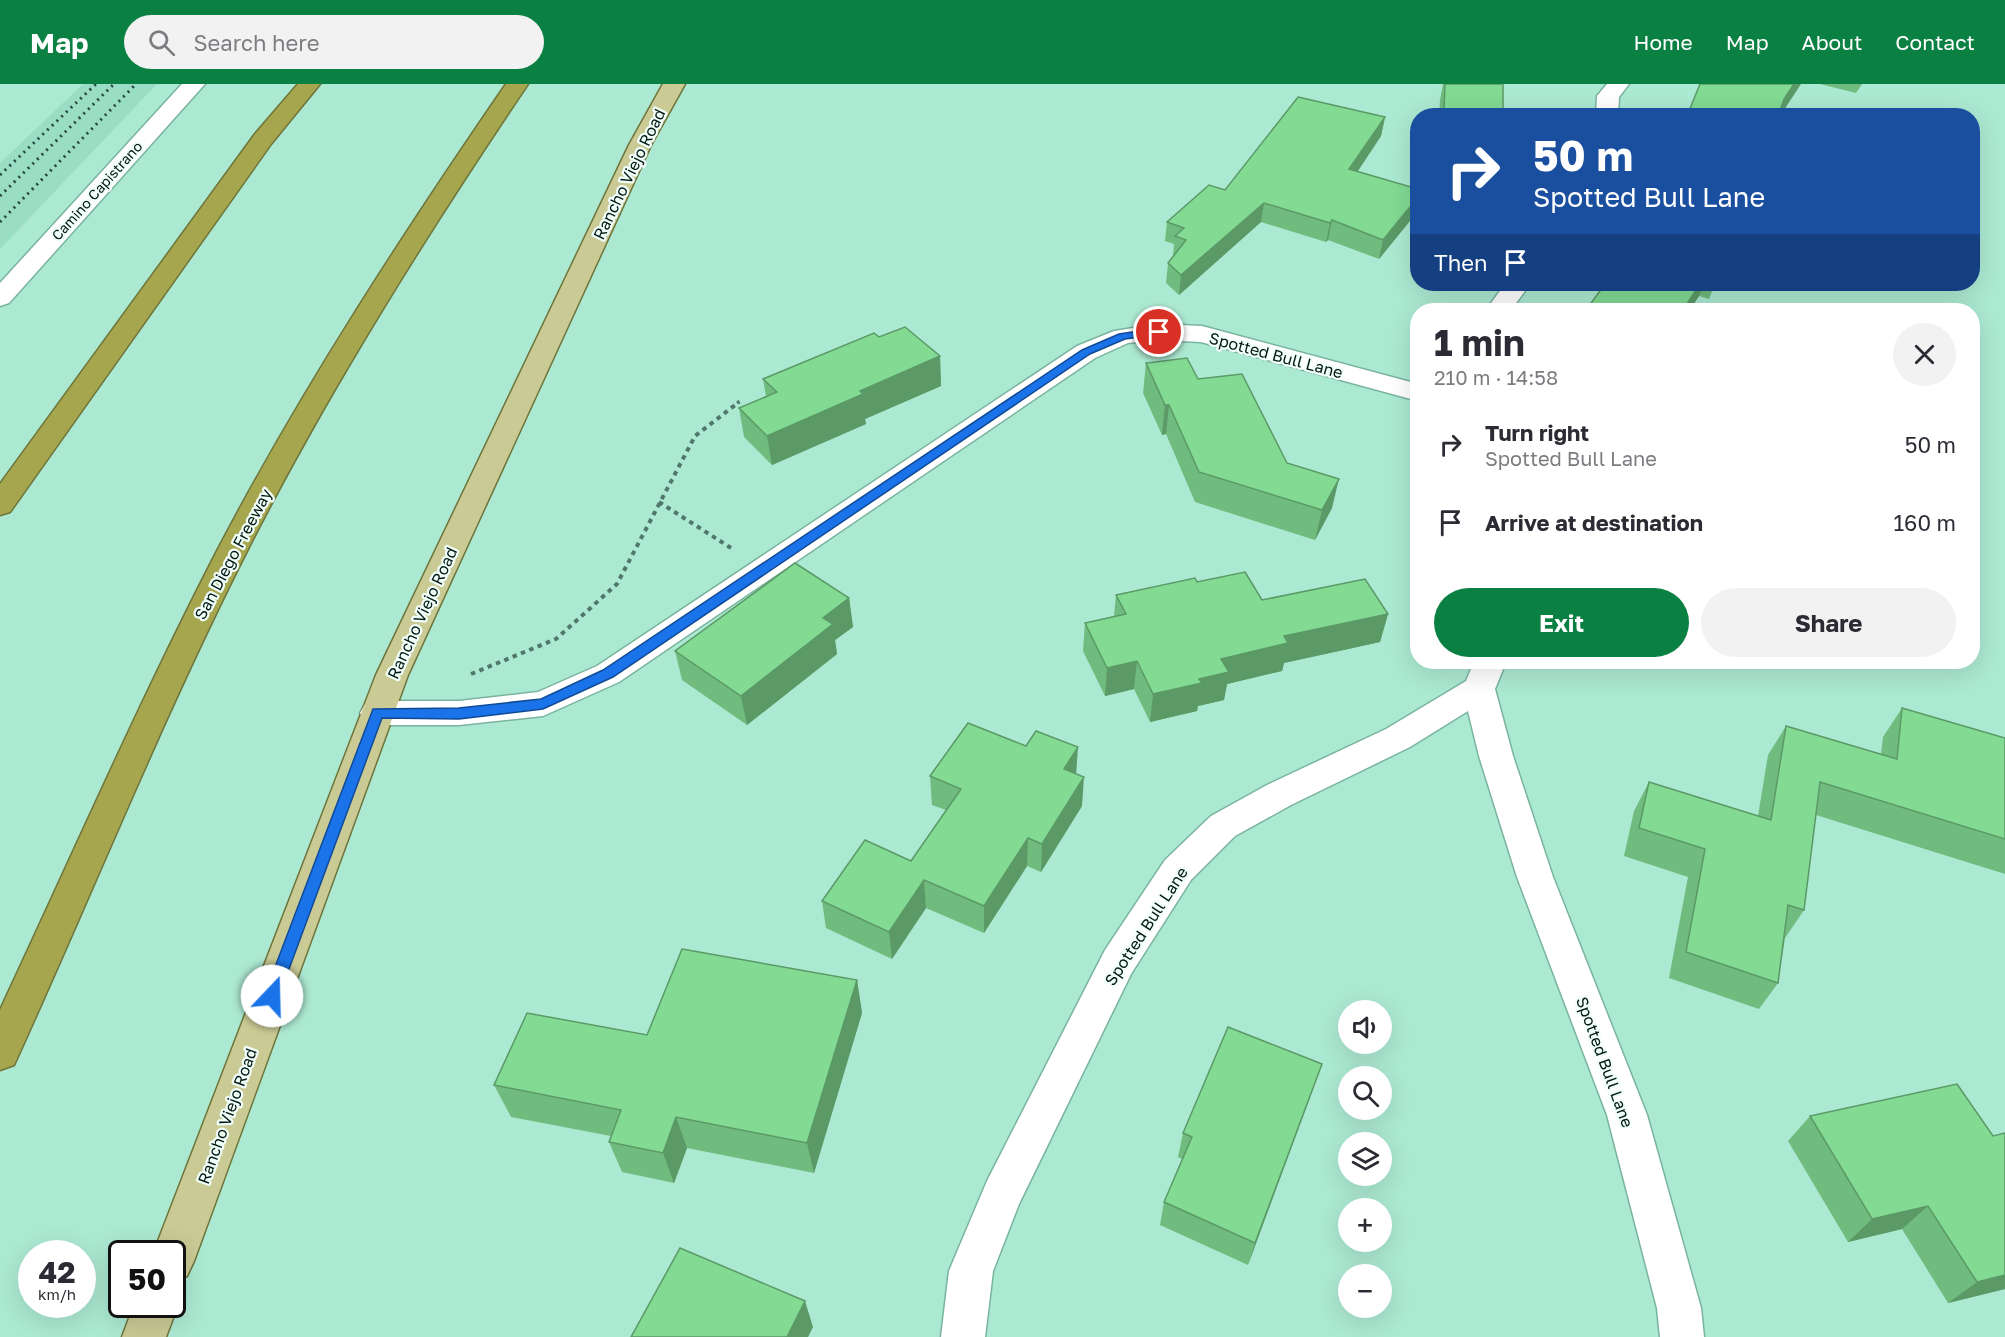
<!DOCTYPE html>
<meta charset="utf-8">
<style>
body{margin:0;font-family:"Golos Text",sans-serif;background:#f2f2f3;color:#2b2b33;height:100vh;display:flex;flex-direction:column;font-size:22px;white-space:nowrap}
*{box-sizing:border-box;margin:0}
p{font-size:20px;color:#7c7c81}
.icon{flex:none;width:33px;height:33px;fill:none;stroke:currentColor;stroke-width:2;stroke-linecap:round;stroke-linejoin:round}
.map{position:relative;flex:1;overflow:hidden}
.side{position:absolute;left:1410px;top:219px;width:570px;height:366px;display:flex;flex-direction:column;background:#fff;border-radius:24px;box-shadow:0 6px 24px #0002}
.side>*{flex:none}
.guide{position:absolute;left:1410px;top:24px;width:570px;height:183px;border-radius:24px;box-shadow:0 6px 24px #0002;background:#1a4fa0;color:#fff;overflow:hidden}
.fabs{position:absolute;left:1338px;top:916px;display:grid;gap:12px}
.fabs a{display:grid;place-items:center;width:54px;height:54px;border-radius:50%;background:#fff;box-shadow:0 6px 24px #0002;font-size:30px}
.speed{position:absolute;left:18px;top:1156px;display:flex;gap:12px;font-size:30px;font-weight:700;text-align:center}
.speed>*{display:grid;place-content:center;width:78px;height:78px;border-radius:50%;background:#fff;box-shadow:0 6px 24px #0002;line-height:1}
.speed small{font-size:15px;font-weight:400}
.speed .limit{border:3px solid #111;border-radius:9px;background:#fff;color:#111}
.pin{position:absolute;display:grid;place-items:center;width:51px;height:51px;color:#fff;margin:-26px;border:3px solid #fff;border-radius:50%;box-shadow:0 2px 6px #0007}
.me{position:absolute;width:66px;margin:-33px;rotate:21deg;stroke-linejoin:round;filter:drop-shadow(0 0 4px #0008)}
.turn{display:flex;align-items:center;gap:21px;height:126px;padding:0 24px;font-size:27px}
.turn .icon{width:78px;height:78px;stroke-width:2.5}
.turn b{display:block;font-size:42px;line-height:51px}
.then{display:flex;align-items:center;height:57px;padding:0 24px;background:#0003;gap:12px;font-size:22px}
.round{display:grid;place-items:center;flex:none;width:63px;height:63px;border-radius:32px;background:#f2f2f3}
.summary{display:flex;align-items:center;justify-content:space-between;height:102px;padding:0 24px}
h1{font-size:36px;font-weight:700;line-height:45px}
.primary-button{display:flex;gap:12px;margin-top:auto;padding:12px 24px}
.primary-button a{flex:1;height:69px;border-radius:36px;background:#0b8043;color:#fff;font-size:24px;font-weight:700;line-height:69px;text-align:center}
.primary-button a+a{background:#f2f2f3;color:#2b2b33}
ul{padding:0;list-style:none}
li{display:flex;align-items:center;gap:18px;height:78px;padding:0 24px}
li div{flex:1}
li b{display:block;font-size:22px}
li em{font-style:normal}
header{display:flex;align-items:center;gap:36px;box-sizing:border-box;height:84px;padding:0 30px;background:#0b8043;color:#fff}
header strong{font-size:28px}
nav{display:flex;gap:33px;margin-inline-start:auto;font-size:21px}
.search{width:420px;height:54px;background:#f2f2f3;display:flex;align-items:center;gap:15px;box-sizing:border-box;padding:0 21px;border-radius:33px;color:#7c7c81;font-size:22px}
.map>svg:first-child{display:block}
.built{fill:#99dec4}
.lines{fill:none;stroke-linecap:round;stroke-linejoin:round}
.minor-casing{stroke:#79b49e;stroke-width:3}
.major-casing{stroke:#6d753a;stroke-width:3}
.highway-casing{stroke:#6d753a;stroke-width:3}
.path-far1{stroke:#50786a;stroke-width:3;stroke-dasharray:3 3;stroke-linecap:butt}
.path{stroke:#50786a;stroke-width:4;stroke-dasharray:4.5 4.5;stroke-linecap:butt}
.minor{fill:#fff;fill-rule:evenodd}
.major{fill:#caca95;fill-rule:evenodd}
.highway{fill:#a6a64f;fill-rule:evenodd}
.rail{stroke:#28473d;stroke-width:3;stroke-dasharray:2 4.5;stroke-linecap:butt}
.wall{fill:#70bb7e}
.shaded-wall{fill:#5b9967}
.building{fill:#82da93;stroke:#5b9967;stroke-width:1.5}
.route{fill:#1a73e8;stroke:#114b97;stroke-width:1.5}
.labels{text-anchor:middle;stroke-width:4.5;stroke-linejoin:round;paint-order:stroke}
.far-street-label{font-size:14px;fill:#021912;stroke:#f2fef9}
.street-label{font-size:16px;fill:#021912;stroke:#f2fef9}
</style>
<header>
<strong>Map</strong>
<div class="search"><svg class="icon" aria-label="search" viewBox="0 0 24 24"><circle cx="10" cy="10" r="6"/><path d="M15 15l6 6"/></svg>Search here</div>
<nav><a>Home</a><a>Map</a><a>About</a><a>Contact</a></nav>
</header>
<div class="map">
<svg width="2005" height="1253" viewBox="0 0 2005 1253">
<rect width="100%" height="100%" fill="#ace9d2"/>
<path class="built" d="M83 0H157L0 165V79Z"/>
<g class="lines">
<defs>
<g id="minor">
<path d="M182 0H205L9 219 0 222V199Z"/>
<path d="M1607 0H1629L1619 13 1618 32H1596L1597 12Z"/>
<path d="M1505 200H1530L1511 226H1486Z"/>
<path d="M1159 240 1202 242 1418 300V317L1201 258 1159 256 1128 259 1095 274 619 598 543 632 459 641H377L365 638 360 629 365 620 377 617H459L538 608 597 582 1077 262 1114 247Z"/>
<path d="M1474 578H1506L1495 605 1513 672 1553 793 1647 1031 1701 1224 1704 1253H1660L1657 1224 1607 1031 1517 793 1479 672 1468 627 1410 663 1291 721 1235 752 1191 796 1131 890 1019 1120 993 1187 985 1253H941L949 1187 987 1097 1105 866 1165 776 1211 732 1267 701 1386 645 1466 597Z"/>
</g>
<g id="major">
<path d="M663 0H685L651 61 408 591 194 1177 187 1192 172 1198V1170H153L376 591 629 61Z"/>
<path d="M172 1207 178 1221 166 1253H122L134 1221H172Z"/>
</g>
<g id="highway">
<path d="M298 0H320L271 60 10 428 0 431V400L255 50Z"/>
<path d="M506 0H528C427 150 331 302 249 463 163 632 93 808 14 981L0 986V926C72 772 140 616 218 465 303 303 403 150 506 0Z"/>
</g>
</defs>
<use href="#minor" class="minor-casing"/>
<use href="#major" class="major-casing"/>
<use href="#highway" class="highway-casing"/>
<path class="path-far1" d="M737 319 740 317"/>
<g class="path">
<path d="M659 418 731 464"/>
<path d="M471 590 556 555 617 500 695 352 739 318"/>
</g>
<use href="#minor" class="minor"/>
<use href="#major" class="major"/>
<use href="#highway" class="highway"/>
<g class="rail">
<path d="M0 91 96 0"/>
<path d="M0 112 114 0"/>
<path d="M0 138 136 0"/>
</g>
</g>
<g class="wall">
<path d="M1443 0H1503V32H1439L1440 16Z"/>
<path d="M1820 0H1862L1856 9Z"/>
<path d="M1385 33 1381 52 1357 88 1418 105V127L1379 175 1328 156 1326 158 1261 138 1179 211 1166 199 1168 179 1174 172 1173 171 1174 160 1165 157 1167 138 1225 106Z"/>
<path d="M1605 200H1715L1709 215 1699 212 1690 226H1586Z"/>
<path d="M879 253 940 272 941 302 865 335 866 340 772 381 744 353 739 324 766 312 763 295Z"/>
<path d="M1146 279 1198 295 1287 379 1332 424 1315 456 1195 418 1166 350 1162 351 1143 309Z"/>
<path d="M1197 498 1262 516 1388 530 1380 558 1284 579 1282 587 1227 600 1224 616 1198 622 1197 627 1150 638 1134 605 1105 612 1083 567 1085 539 1114 532 1116 511Z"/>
<path d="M849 514 853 543 835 556 837 570 747 641 682 596 675 567Z"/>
<path d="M1902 624 2005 654V790L1816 731 1804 826 1785 854 1778 899 1759 925 1669 894 1688 793 1624 772 1634 727 1649 698 1758 732 1768 671 1786 642 1881 670 1883 653Z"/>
<path d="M1076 690 1082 722 1041 788 1027 782 984 849 926 824 892 875 826 844 822 817 911 777 946 726 932 721 930 692Z"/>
<path d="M857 896 862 929 814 1089 687 1064 674 1099 622 1088 609 1058 611 1052 511 1033 494 1001 647 951Z"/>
<path d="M1313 1005 1248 1181 1160 1141 1164 1118 1182 1075 1178 1073 1183 1049Z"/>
<path d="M1810 1032 1993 1052 2005 1049V1205L1948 1219 1902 1145 1848 1158 1788 1057Z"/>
</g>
<g class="shaded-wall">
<path d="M1794 0H1801L1780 32H1777L1784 15Z"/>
<path d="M1385 33 1381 52 1346 105 1349 85Z"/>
<path d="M1418 113V127L1379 175 1383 156Z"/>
<path d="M1264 119 1261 138 1179 211 1181 191Z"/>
<path d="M1332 136 1328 156 1326 158 1330 139Z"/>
<path d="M1700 200H1704L1699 212 1690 226H1683Z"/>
<path d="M940 272 941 302 865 335 866 340 772 381 767 352 860 307Z"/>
<path d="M1165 321H1169L1166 350 1162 351Z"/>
<path d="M1339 395 1332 424 1315 456 1322 426Z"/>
<path d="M849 514 853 543 835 556 837 570 747 641 741 612 823 534Z"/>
<path d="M1388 530 1380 558 1284 579 1282 587 1227 600 1224 616 1198 622 1197 627 1150 638 1153 610 1199 595 1221 575 1284 552Z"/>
<path d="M1137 577 1134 605 1105 612 1107 584Z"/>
<path d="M1078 663 1076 692 1064 685Z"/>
<path d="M1084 693 1082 722 1041 788 1042 760Z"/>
<path d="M1028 754 1027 782 984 849V822Z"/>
<path d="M924 796 926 824 892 875 889 848Z"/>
<path d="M857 896 862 929 814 1089 807 1059Z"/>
<path d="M1322 980 1313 1005 1248 1181 1255 1159Z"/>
<path d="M676 1033 687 1064 674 1099 663 1069Z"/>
<path d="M1928 1122 1902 1145 1848 1158 1872 1135Z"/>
<path d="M2005 1191V1205L1948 1219 1977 1198Z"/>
<path d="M805 1217 813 1243 808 1253H787Z"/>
</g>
<g class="building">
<path d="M1445 0H1503V32H1489L1444 27Z"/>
<path d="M1700 0H1794L1784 15 1778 32H1687Z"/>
<path d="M1298 13 1385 33 1349 85 1418 105V113L1383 156 1332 136 1330 139 1264 119 1181 191 1168 179 1186 156 1175 152 1184 144 1167 138 1209 101 1225 106Z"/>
<path d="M1605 200H1700L1683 226H1586Z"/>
<path d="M905 243 940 272 860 307 863 310 767 352 739 324 777 308 763 295 874 249 879 253Z"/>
<path d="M1187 274 1198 295 1242 290 1287 379 1339 395 1322 426 1199 388 1169 321H1165L1146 279Z"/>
<path d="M795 479 849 514 823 534 833 540 741 612 675 567Z"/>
<path d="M1245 488 1262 516 1365 495 1388 530 1284 552 1288 559 1221 575 1229 588 1199 595 1202 599 1153 610 1137 577 1107 584 1085 539 1126 530 1116 511 1195 494 1197 498Z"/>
<path d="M1902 624 2005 654V755L1820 698 1804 826 1788 821 1778 899 1686 868 1705 765 1639 744 1649 698 1771 736 1786 642 1897 675Z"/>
<path d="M968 639 1026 662 1036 647 1078 663 1064 685 1084 693 1042 760 1028 754 984 822 924 796 889 848 822 817 865 756 911 777 961 705 930 692Z"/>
<path d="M682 865 857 896 807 1059 676 1033 663 1069 609 1058 621 1026 494 1001 527 929 647 951Z"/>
<path d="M1228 943 1322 980 1255 1159 1164 1118 1192 1053 1183 1049Z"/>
<path d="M1957 1000 1993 1052 2005 1049V1191L1977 1198 1928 1122 1872 1135 1810 1032Z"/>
<path d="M680 1164 805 1217 787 1253H631Z"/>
</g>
<path class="route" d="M1159 244 1164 248 1162 250 1125 255 1090 270 613 593 543 625 459 635 382 634 279 912 277 917H266L264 912 373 625 459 624 541 615 603 586 1082 266 1119 250Z"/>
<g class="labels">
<g class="far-street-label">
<text transform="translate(97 107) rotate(-48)" y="5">Camino Capistrano</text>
</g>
<g class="street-label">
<text transform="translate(629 90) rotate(-64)" y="6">Rancho Viejo Road</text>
<text transform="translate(1276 271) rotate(15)" y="6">Spotted Bull Lane</text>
<text transform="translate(233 470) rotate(-62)" y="6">San Diego Freeway</text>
<text transform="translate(422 529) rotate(-65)" y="6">Rancho Viejo Road</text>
<text transform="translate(1146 842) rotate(-57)" y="6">Spotted Bull Lane</text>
<text transform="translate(1605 978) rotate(70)" y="6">Spotted Bull Lane</text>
<text transform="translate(227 1032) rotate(-70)" y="6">Rancho Viejo Road</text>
</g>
</g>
</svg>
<div class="fabs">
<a><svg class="icon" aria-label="sound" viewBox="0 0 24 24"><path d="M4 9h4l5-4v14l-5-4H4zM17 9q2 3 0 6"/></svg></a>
<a><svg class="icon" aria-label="search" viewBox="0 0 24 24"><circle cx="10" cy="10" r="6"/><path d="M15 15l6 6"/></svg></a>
<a><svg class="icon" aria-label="layers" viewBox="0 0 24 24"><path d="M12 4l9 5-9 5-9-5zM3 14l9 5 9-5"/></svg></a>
<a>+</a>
<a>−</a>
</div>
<div class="speed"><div>42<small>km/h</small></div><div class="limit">50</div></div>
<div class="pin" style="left:1159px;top:248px;background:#d93025"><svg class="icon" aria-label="arrive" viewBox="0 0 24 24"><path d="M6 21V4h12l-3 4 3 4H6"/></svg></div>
<svg class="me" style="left:272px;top:912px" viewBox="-20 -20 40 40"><circle r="19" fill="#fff"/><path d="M0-13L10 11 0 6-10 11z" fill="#1a73e8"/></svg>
<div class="guide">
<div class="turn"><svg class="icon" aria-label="right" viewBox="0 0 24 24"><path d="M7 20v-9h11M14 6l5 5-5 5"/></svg><div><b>50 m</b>Spotted Bull Lane</div></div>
<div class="then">Then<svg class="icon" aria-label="arrive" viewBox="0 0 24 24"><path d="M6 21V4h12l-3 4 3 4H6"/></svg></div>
</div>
<section class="side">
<div class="summary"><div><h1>1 min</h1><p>210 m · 14:58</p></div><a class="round"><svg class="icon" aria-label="close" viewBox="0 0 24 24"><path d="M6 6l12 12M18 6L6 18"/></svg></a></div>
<ul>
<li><svg class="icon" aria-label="right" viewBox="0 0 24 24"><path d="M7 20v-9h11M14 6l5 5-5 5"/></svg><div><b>Turn right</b><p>Spotted Bull Lane</p></div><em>50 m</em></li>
<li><svg class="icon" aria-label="arrive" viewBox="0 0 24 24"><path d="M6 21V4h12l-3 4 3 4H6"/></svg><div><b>Arrive at destination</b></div><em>160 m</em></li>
</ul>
<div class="primary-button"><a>Exit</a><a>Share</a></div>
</section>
</div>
